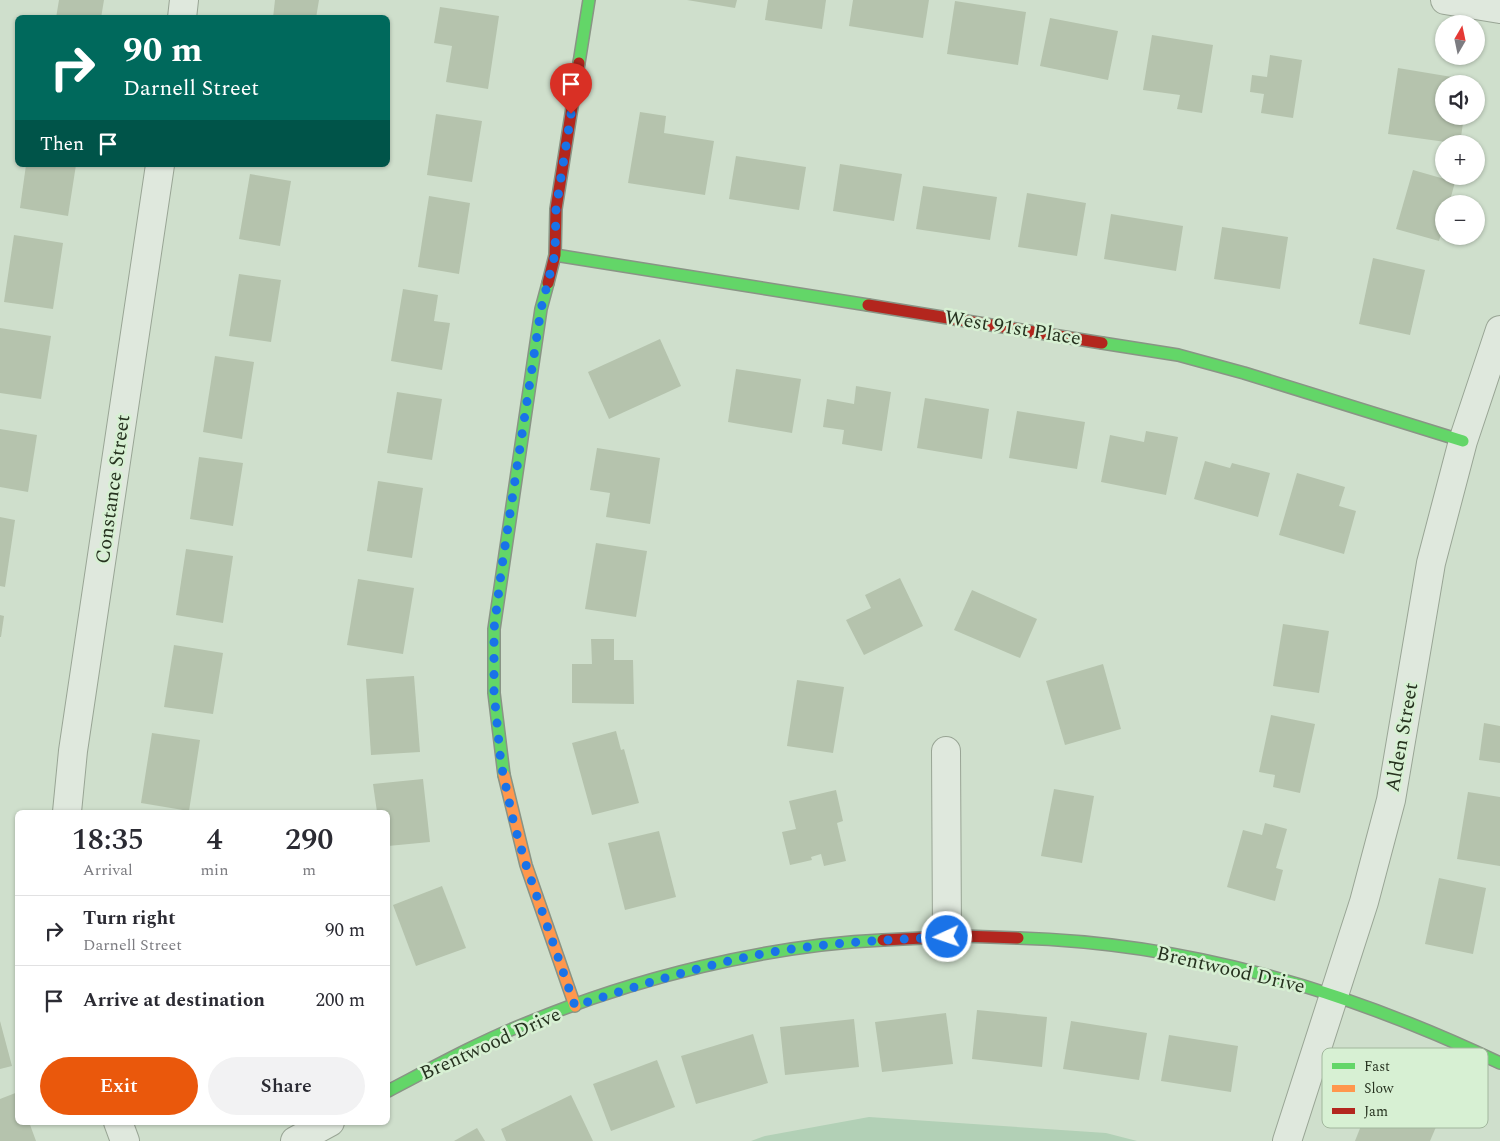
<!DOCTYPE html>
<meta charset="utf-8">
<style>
body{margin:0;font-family:Spectral,serif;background:#f2f2f3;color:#2b2b33;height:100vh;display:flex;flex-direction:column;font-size:19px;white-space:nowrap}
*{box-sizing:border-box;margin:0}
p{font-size:16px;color:#7c7c81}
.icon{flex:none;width:28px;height:28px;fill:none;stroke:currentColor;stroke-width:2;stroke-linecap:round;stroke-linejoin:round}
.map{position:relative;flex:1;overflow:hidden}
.sheet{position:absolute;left:15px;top:810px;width:375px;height:315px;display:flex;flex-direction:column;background:#fff;border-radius:8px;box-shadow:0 1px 4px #0004}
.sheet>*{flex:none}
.hud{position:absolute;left:15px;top:15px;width:375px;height:152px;border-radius:8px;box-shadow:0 1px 4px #0004;background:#00695c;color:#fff;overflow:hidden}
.needle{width:32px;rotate:9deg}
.tools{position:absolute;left:1435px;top:15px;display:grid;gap:10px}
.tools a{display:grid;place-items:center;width:50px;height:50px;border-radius:50%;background:#fff;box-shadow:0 1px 4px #0004;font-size:25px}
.pin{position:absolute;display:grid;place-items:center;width:42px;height:42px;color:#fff;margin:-51px -21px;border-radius:50% 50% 50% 0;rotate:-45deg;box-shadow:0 0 5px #0007}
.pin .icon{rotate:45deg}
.me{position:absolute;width:55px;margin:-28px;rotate:267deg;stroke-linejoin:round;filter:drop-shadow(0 0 4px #0008)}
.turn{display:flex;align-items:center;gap:18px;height:105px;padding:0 25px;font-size:22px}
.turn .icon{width:65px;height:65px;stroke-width:2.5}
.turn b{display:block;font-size:35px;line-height:42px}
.then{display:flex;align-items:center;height:48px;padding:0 25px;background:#0003;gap:10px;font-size:19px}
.eta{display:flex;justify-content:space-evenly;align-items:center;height:85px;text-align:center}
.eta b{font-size:30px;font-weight:600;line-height:35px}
.button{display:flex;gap:10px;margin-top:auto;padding:10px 25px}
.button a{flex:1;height:58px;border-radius:30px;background:#ea580c;color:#fff;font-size:20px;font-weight:600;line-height:58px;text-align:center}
.button a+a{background:#f2f2f3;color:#2b2b33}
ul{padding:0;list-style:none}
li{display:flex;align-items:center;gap:15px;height:70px;padding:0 25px;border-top:1px solid #e1e1e2}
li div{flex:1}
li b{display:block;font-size:19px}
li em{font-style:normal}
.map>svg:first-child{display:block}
.green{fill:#b2d0b6}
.building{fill:#b5c3ad}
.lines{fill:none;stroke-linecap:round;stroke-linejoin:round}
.street-casing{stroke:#99a595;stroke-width:30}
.fast-casing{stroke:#899485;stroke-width:14}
.slow-casing{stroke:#899485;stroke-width:14}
.jam-casing{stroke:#899485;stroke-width:14}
.street{stroke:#dfe8dd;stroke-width:28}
.fast{stroke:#63d668;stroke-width:11}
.slow{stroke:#ff974d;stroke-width:11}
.jam{stroke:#b3261e;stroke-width:11}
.route{stroke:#1a73e8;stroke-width:9;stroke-dasharray:0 16.2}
.labels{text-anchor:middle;stroke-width:5;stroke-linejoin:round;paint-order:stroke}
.street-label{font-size:20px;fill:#26321f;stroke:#d7f0d3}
.key{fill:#d7f0d3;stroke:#a2b79d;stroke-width:1}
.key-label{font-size:14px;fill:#26321f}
</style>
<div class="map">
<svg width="1500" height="1141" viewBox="0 0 1500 1141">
<rect width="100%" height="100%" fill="#cfdfcc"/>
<path class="green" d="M869 1117 1106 1133 1137 1141H751L765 1136Z"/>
<g class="building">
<path d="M59 0H104L101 18H56Z"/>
<path d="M275 0H319L316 18H273Z"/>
<path d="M687 0H737L735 8Z"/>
<path d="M768 0H826L822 29 765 20Z"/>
<path d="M853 0H929L923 38 849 26Z"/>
<path d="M955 1 1026 12 1018 65 947 54Z"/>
<path d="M440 7 499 16 488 89 446 82 452 46 434 43Z"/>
<path d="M1050 18 1118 31 1108 80 1040 66Z"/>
<path d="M1152 35 1213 45 1202 113 1177 109 1180 95 1143 90Z"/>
<path d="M1270 55 1302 60 1293 118 1261 113 1264 94 1250 92 1252 75 1267 77Z"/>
<path d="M1398 68 1470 80 1469 84H1444V116H1464L1460 144 1388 134Z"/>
<path d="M640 112 666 116 664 133 714 141 705 195 628 183Z"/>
<path d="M436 114 482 121 472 182 427 175Z"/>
<path d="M736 156 806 167 799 210 729 199Z"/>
<path d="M840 164 902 174 894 221 833 211Z"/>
<path d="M26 165H76L68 216 20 208Z"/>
<path d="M1413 170 1455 182 1449 204H1444V223L1439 241 1396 229Z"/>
<path d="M250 174 291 181 280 246 239 239Z"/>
<path d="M923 186 997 197 990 240 916 229Z"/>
<path d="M1027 193 1086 203 1077 256 1018 247Z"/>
<path d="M429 196 470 203 459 274 418 267Z"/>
<path d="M1111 214 1183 226 1176 271 1104 259Z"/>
<path d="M1222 227 1288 237 1280 289 1214 279Z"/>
<path d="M14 235 63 243 53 309 4 302Z"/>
<path d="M1373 258 1425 270 1410 335 1359 324Z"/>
<path d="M239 274 281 280 271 342 229 336Z"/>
<path d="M403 289 438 295 434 321 450 323 442 370 391 361Z"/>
<path d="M0 328 51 336 41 399 0 393Z"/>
<path d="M660 339 681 386 609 419 588 372Z"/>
<path d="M215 356 254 362 242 439 203 432Z"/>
<path d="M736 369 801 379 792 433 728 422Z"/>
<path d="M856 386 891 392 882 451 842 444 844 430 823 427 827 399 854 404Z"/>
<path d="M397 392 442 399 432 460 387 453Z"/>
<path d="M925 398 989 409 982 459 917 448Z"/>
<path d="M1017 411 1085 422 1077 469 1009 458Z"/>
<path d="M0 429 37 435 28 492 0 487Z"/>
<path d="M1146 431 1178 437 1166 495 1101 482 1110 435 1144 442Z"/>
<path d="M597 448 660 458 650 524 606 517 610 493 590 490Z"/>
<path d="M199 457 243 463 233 526 190 519Z"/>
<path d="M1205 461 1230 468 1232 463 1270 473 1258 517 1194 499Z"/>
<path d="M1297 473 1345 487 1339 506 1356 511 1344 554 1279 535Z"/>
<path d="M378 481 423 488 412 558 367 551Z"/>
<path d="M0 517 15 520 5 587 0 586Z"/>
<path d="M596 543 647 551 636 617 585 609Z"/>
<path d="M186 549 233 556 223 623 176 615Z"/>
<path d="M900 578 923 626 864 655 846 620 871 608 865 595Z"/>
<path d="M358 579 414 588 403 654 347 645Z"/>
<path d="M972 590 1037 619 1020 658 954 630Z"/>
<path d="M0 615 4 616 1 637H0Z"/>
<path d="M1283 624 1329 631 1319 693 1273 686Z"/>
<path d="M591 639H614V660H633L634 704 572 703V664H592Z"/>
<path d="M174 645 223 653 213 714 164 707Z"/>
<path d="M1103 664 1121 729 1065 745 1046 681Z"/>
<path d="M414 676 420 752 371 755 366 679Z"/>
<path d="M797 680 844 687 833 753 787 746Z"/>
<path d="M1271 715 1315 724 1300 793 1273 787 1275 775 1259 772Z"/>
<path d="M1484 723 1500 726V763L1479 760Z"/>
<path d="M616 731 621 750 624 749 639 803 592 815 572 743Z"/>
<path d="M152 733 200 740 189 811 141 803Z"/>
<path d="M423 779 430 842 388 846V812H377L373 784Z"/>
<path d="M1054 789 1094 796 1082 863 1041 856Z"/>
<path d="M836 790 843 821 837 823 846 861 824 866 821 854 811 857 812 860 790 865 782 832 796 829 789 801Z"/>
<path d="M1468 792 1500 797V866L1457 859Z"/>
<path d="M1265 823 1287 829 1276 868 1283 870 1275 901 1227 887 1243 830 1262 835Z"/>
<path d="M659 831 676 897 625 910 608 843Z"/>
<path d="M1439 878 1486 888 1473 954 1425 944Z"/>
<path d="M442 886 466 948 416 966 393 905Z"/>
<path d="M977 1010 1047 1017 1042 1067 972 1059Z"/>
<path d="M946 1013 953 1064 882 1072 875 1022Z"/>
<path d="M854 1019 859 1067 785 1075 780 1027Z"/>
<path d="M0 1021 12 1066 0 1069Z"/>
<path d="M1071 1021 1147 1033 1139 1080 1063 1069Z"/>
<path d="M753 1034 768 1083 696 1104 681 1056Z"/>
<path d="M1169 1035 1238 1046 1231 1092 1161 1081Z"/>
<path d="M657 1060 675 1107 611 1131 593 1084Z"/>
<path d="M18 1092V1122H29L36 1141H0V1099Z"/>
<path d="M1374 1093 1439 1120 1430 1141H1355Z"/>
<path d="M571 1095 593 1141H506L501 1129Z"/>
<path d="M477 1128 485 1141H454Z"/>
</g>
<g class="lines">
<defs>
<g id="street">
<path d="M1445 0 1500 9"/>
<path d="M182 18 184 0"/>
<path d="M946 751 947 937"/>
<path d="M67 812 73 751 160 165"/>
<path d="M118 1122 125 1141"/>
<path d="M295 1141 330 1122"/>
<path d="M1287 1141 1364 902 1391 800 1431 563 1463 441 1500 330"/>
</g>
<g id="fast">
<path d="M579 63 589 0"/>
<path d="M555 255 868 305"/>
<path d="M1102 343 1178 355 1244 373 1463 441"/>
<path d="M504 775 494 693V629L541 309 548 283"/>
<path d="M1018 938C1189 943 1346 990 1500 1063"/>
<path d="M388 1091C434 1067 479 1042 527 1023 635 978 767 945 883 940"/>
</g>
<path id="slow" d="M504 775 526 865 575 1006"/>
<g id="jam">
<path d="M548 283 555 255 556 209 579 63"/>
<path d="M868 305 1102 343"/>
<path d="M883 940 962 936 1018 938"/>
</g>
</defs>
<use href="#street" class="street-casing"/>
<use href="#fast" class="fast-casing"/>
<use href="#slow" class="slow-casing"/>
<use href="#jam" class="jam-casing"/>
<use href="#street" class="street"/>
<use href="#fast" class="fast"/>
<use href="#slow" class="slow"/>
<use href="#jam" class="jam"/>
</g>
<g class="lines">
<path class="route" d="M571 114 556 209 555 254 541 309 502 566 494 629V692L501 764 514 824 526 865 575 1006C633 987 691 969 751 956 815 943 882 940 947 937"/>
</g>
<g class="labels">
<g class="street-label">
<text transform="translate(1013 327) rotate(9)" y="7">West 91st Place</text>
<text transform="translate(112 489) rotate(-82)" y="7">Constance Street</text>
<text transform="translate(1401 737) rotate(-80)" y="7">Alden Street</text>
<text transform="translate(1231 969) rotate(13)" y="7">Brentwood Drive</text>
<text transform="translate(490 1043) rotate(-24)" y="7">Brentwood Drive</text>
</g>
</g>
<rect x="1322" y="1048" width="166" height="80" rx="8" class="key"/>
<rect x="1332" y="1063" width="23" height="6" fill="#63d668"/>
<rect x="1332" y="1085" width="23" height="7" fill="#ff974d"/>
<rect x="1332" y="1108" width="23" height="6" fill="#b3261e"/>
<g class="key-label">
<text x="1364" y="1071">Fast</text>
<text x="1364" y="1093">Slow</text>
<text x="1364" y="1116">Jam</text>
</g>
</svg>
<div class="tools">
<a><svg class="needle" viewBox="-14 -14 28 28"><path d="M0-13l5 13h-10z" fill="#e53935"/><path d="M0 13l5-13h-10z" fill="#7c7c81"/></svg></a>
<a><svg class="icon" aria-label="sound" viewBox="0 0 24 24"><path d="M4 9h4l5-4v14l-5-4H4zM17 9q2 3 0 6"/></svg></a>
<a>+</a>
<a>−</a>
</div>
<div class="pin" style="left:571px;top:114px;background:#d93025"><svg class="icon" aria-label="arrive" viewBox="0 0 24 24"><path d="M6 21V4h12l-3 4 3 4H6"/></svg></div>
<svg class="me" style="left:947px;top:937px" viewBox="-20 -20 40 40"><circle r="17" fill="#1a73e8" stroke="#fff" stroke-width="3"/><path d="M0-11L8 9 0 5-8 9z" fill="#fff"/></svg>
<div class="hud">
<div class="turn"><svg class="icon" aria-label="right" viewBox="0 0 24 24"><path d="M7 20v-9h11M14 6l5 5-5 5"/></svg><div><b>90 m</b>Darnell Street</div></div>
<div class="then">Then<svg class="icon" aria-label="arrive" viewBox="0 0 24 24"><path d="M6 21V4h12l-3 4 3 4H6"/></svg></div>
</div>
<section class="sheet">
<div class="eta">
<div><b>18:35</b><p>Arrival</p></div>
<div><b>4</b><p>min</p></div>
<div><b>290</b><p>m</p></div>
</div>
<ul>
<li><svg class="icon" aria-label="right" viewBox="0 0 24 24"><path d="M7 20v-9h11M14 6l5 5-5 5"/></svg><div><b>Turn right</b><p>Darnell Street</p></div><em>90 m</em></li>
<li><svg class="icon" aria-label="arrive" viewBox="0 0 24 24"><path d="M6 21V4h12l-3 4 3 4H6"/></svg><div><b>Arrive at destination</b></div><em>200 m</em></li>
</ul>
<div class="button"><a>Exit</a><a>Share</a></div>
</section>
</div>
